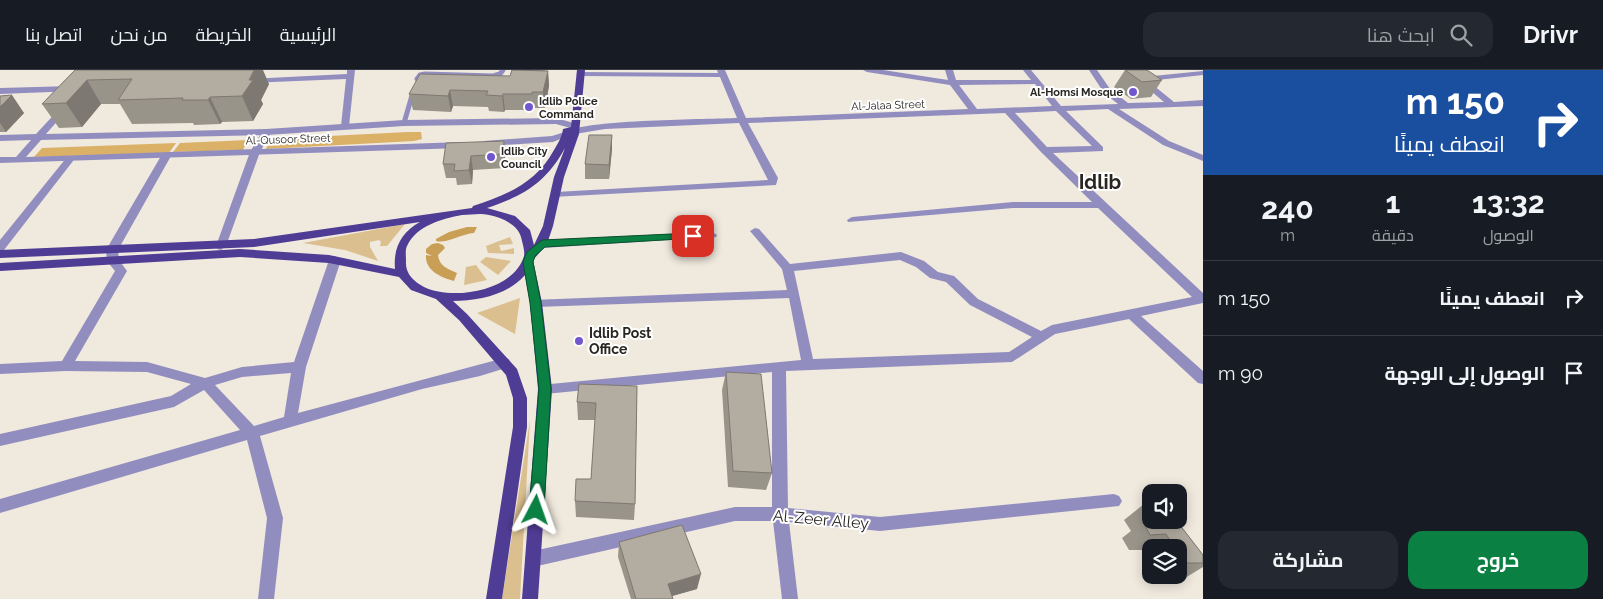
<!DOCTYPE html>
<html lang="ar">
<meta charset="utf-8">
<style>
body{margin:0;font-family:Raleway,Cairo,sans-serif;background:#242831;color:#f1f3f6;direction:rtl;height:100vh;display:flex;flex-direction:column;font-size:19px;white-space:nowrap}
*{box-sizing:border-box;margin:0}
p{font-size:16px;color:#9ea1a6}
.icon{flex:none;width:28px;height:28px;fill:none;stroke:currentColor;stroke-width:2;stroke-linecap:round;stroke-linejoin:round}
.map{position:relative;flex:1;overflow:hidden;direction:ltr}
.panel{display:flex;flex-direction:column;background:#171b24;width:400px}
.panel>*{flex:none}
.banner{background:#1a4fa0;color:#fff;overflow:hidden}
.tools{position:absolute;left:1142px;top:414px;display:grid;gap:10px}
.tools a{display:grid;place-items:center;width:45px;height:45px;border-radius:10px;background:#171b24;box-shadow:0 2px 12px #0003;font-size:25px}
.pin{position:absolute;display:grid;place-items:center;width:42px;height:42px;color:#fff;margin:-21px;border-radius:10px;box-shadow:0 2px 8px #0006}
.me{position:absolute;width:55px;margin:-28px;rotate:4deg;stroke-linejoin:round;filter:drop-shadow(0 0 4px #0008)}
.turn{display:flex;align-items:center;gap:18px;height:105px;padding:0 15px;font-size:22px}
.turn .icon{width:65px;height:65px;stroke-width:2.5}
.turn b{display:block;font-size:35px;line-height:42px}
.eta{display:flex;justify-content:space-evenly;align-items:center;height:85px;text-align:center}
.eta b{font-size:30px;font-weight:700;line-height:35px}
.button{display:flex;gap:10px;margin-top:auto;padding:10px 15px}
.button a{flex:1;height:58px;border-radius:15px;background:#0b8043;color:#fff;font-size:20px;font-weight:700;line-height:58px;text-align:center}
.button a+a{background:#242831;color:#f1f3f6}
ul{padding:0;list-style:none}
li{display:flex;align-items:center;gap:15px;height:75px;padding:0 15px;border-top:1px solid #363941}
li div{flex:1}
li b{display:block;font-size:19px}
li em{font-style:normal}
header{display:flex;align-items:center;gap:30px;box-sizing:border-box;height:70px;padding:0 25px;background:#171b24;border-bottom:1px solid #363941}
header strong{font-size:24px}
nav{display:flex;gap:28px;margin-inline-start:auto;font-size:18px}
.search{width:350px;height:45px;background:#242831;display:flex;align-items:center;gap:12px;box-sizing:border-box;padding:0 18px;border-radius:15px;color:#9ea1a6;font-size:19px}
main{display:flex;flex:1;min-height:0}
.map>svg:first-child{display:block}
.green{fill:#dbbf8e}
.forest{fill:#dab167}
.water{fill:#c89f55}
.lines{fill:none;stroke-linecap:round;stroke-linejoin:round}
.service{stroke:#928dbf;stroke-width:5}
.minor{fill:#928dbf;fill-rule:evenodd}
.tertiary{fill:#928dbf;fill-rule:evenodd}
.primary{fill:#4f3c94;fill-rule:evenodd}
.wall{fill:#99948a}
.shaded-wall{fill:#7d7871}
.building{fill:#b2aca1;stroke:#7d7871}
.route{fill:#0b8043;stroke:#07532c}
.poi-dot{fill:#7056cf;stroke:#fff;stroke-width:2}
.labels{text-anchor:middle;stroke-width:4;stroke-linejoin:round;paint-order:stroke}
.far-poi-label{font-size:11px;font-weight:bold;fill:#292622;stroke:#fff;text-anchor:start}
.far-street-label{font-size:11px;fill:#292622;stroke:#fff}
.poi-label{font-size:14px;font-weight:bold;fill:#292622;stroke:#fff;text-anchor:start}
.near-street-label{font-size:16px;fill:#292622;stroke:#fff}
.far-town-label{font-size:20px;font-weight:bold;fill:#292622;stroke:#fff}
</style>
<header>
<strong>Drivr</strong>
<div class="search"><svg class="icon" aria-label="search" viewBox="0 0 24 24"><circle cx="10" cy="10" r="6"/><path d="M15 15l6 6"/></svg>ابحث هنا</div>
<nav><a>الرئيسية</a><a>الخريطة</a><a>من نحن</a><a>اتصل بنا</a></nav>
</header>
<main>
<section class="panel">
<div class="banner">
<div class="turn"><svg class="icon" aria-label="right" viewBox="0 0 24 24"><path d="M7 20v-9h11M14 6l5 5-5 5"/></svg><div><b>150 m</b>انعطف يمينًا</div></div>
</div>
<div class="eta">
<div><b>13:32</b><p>الوصول</p></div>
<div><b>1</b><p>دقيقة</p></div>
<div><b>240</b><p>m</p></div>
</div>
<ul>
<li><svg class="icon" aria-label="right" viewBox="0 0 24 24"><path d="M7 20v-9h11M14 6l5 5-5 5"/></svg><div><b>انعطف يمينًا</b></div><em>150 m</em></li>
<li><svg class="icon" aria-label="arrive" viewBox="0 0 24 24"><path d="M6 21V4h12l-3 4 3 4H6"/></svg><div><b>الوصول إلى الوجهة</b></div><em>90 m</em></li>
</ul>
<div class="button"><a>خروج</a><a>مشاركة</a></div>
</section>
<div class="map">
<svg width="1203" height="529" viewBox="0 0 1203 529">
<rect width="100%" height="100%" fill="#f0e9de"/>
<g class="green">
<path d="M405 154 387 176H380L381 172 379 170 370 172V177L378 191 345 180 303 173Z"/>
<path d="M510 167 513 174 499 175 501 181 514 178V184L488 183 486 176Z"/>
<path d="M486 187 511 191 498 205 480 192Z"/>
<path d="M476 195 487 210 464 215 466 197Z"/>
<path d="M520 228 515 264 477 243Z"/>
<path d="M530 350 520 529H502Z"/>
</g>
<g class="forest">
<path d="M408 62H421L422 69 414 71 266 79 270 69Z"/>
<path d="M248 70 243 80 173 82 180 73Z"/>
<path d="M176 73 169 83 34 87 42 78Z"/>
</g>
<g class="water">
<path d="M467 157H477L474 163C461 164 447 174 436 171V169L449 162Z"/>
<path d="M438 173 443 175 445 178 438 185C439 196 448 199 457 203L454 211C441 207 425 201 426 185L432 186 426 183V179L432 174Z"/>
</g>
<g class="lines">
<g class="service">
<path d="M417 9 420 5 425 4 493 6 500 4 503 0"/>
<path d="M404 53 413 22"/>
</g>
<g class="minor">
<path d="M347 0H355L349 56 345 59 341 56 346 9 250 13 246 11 250 9 347 4Z"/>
<path d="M717 0H725L746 48 968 39 950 15 867 2 863 0H883L948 10 945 0H953L956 10H1031L1023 0H1031L1061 36 1118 34 1104 23 1089 0H1097L1110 19 1128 33 1164 32 1126 0H1135L1143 7 1203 1V5L1148 11 1174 32 1203 30V36L1119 39 1169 71 1203 85V91L1163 75 1108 39 1066 41 1103 77V81L1053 83 1203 223V233L1141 246 1203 301V314L1198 313 1129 249 1055 264 1012 292 786 301 788 438 880 447 1114 424 1119 426 1122 431 1119 436 880 461 789 452 798 529H782L773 451H735L533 497 527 495 525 489 527 483 533 481 735 437H772V302L545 324 540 323 538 319 540 315 801 290 789 228 536 237 530 233 532 230 787 220 782 199 750 161 755 158 759 159 790 194 901 182 924 191 938 202 954 206 978 229 1041 261 1052 255 1192 227 1098 138H1013L848 152 847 150 852 147 1013 132H1092L1041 82 1005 43 748 53 778 108 776 115 552 127V123L556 122 768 110 739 53 605 59 575 64 570 61C585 50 711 49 737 48L720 7 580 6 576 4 580 2 718 3ZM1035 14 1052 36 977 39 959 15ZM1056 41 1092 76 1047 77 1015 43ZM900 190 916 197 930 208 946 212 970 235 1032 267 1009 282 813 289 794 201Z"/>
<path d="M72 16 75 17V21L0 24V18Z"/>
<path d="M266 59 271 62 260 82 226 176 221 180 217 179 216 176 250 82 263 60Z"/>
<path d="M166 83 171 86 118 180 119 190 127 201 75 291 147 292 205 308 242 297 294 292 329 190 335 186 341 190 306 297 298 343 504 288 509 289 510 293 509 297 480 306 422 319 260 366 283 448 274 529H258L267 448 247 370 0 443V429L240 360 204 320 174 337 0 376V364L171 326 191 314 147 302 66 301 0 304V294L62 291 115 201 107 191 106 180 161 86ZM291 303 284 347 254 356 215 315 242 307Z"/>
<path d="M70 86 73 87V91L4 180 0 181V170L67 87Z"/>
<path d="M712 162 717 165 716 167 542 178 537 174 542 170Z"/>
</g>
<path class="tertiary" d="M64 36 68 39 46 64 266 59 404 50 556 48 577 54 578 56 575 58 580 61 553 72 487 76 484 75V71L552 66 574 59 556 54 404 56 266 65 41 70 26 87 462 72 467 75 462 78 0 93V87H16L31 70 0 71V65L36 64 61 37Z"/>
<path class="primary" d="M577 0H585L579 64 564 107 553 156 547 174 533 190 542 233 552 319 538 529H522L538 319 530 233 525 205C508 225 478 231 453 231L467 244 517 299 527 328V357L502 529H486L513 357V328L506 305 459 250 436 229 411 220 399 207 329 193 240 187 0 201V193L240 179 329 185 395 199C393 177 402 162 420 152L254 177 0 188V180L254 169 472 138 473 136C507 125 536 113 554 80 558 73 562 67 563 59L571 57ZM565 78 554 107 543 156 534 175 530 160 515 146 487 138C523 126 546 113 565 78ZM462 145C471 145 480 143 489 145 503 148 520 155 522 171 523 175 525 182 524 186 514 221 453 231 424 217 413 211 405 203 406 191 406 186 405 180 407 176 417 155 442 149 462 145Z"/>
</g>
<g class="wall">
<path d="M75 0 269 14 261 30 263 34 253 51 222 52 220 54 194 55 193 53 132 54 120 34H101L82 57 59 58 42 34Z"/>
<path d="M512 0H542L548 1 549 16 545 38H533V40H505L504 42 489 41 488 37 453 36 451 42 413 40 409 24 510 6Z"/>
<path d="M1125 0 1162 10 1151 27 1131 29 1114 17Z"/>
<path d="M0 26 24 43 6 62H0Z"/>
<path d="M612 65V79L609 109H585V94Z"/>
<path d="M446 73 505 85V98L473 100 472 114 457 115 456 108H446L443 94Z"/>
<path d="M726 302 772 403 766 420 728 417 722 320Z"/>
<path d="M637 316 635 434 634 450 576 447 575 431 591 409 595 350H578L577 332Z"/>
<path d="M1151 433V450H1176L1203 485V497L1185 508H1164L1161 505H1179V478H1151V490L1144 480H1129L1122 468 1131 461 1124 450 1144 434Z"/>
<path d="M619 472 697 519 672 526 673 529H631L618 487Z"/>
</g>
<g class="shaded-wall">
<path d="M254 0H263L269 14 261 30 263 34 253 51 242 26Z"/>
<path d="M548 1 549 16 545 38 543 22Z"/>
<path d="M87 10 101 34 82 57 66 33Z"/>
<path d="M450 20 453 36 451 42 448 26Z"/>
<path d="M503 24 505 40 504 42 502 26Z"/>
<path d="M12 25 24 43 6 62 0 53V37Z"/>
<path d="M210 27 222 52 220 54 208 30Z"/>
<path d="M612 65V79L609 109V95Z"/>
<path d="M504 71 505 85V98L503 84Z"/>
<path d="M471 86 473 100 472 114 469 100Z"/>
<path d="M701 504 697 519 665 528 668 514Z"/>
</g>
<g class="building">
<path d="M75 0H254L249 10H253L242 26 210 27 208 30H182L183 28 118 30 132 9 87 10 66 33 42 34Z"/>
<path d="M512 0 548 1 543 22H532V24H503L502 26 486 25 488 21 450 20 448 26 409 24 420 4 510 6Z"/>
<path d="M1125 0H1147L1162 10 1142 12Z"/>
<path d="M12 25 0 37V26Z"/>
<path d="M589 65H612L609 95 585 94Z"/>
<path d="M504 71 503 84 471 86 469 100 454 101 455 94H443L446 73Z"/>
<path d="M726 302 761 304 772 403 733 401Z"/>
<path d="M579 314 637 316 635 434 575 431 576 409H591L596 333 577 332Z"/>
<path d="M1151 433V444L1144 434Z"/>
<path d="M1156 450H1176L1203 485V493H1187L1179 482V478H1175L1166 464 1150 465 1143 452 1156 451Z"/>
<path d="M682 455 701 504 668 514 673 529H636L619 472Z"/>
</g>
<path class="route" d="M693 163 697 164V168L545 177 535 186 533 192 541 233 551 319 544 440 541 445 536 447 532 445 529 440 539 319 530 233 523 192 527 182 542 170Z"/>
<g class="poi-dot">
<circle cx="1133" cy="22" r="5"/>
<circle cx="529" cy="37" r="5"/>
<circle cx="491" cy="87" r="5"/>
<circle cx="579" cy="271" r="5"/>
</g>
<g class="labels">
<g class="far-poi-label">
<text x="1123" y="26" text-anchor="end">Al-Homsi Mosque</text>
<text x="539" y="35">Idlib Police<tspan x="539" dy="13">Command</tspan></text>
<text x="501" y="85">Idlib City<tspan x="501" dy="13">Council</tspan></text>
</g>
<g class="far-street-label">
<text transform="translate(888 35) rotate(-2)" y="4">Al-Jalaa Street</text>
<text transform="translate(288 69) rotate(-2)" y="4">Al-Qusoor Street</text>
</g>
<g class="poi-label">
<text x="589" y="268">Idlib Post<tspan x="589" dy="16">Office</tspan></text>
</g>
<g class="near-street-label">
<text transform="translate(821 449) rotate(5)" y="6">Al-Zeer Alley</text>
</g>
<g class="far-town-label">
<text x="1100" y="119">Idlib</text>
</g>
</g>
</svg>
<div class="tools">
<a><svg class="icon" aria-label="sound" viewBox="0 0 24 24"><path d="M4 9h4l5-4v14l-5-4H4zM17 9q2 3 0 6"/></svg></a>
<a><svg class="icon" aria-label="layers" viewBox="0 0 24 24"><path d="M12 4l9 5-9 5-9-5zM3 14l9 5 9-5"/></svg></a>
</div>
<div class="pin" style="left:693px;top:166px;background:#d93025"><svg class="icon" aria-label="arrive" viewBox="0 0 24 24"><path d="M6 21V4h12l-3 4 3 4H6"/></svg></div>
<svg class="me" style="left:536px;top:440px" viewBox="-20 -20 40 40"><path d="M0-17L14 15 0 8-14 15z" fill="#0b8043" stroke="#fff" stroke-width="4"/></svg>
</div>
</main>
